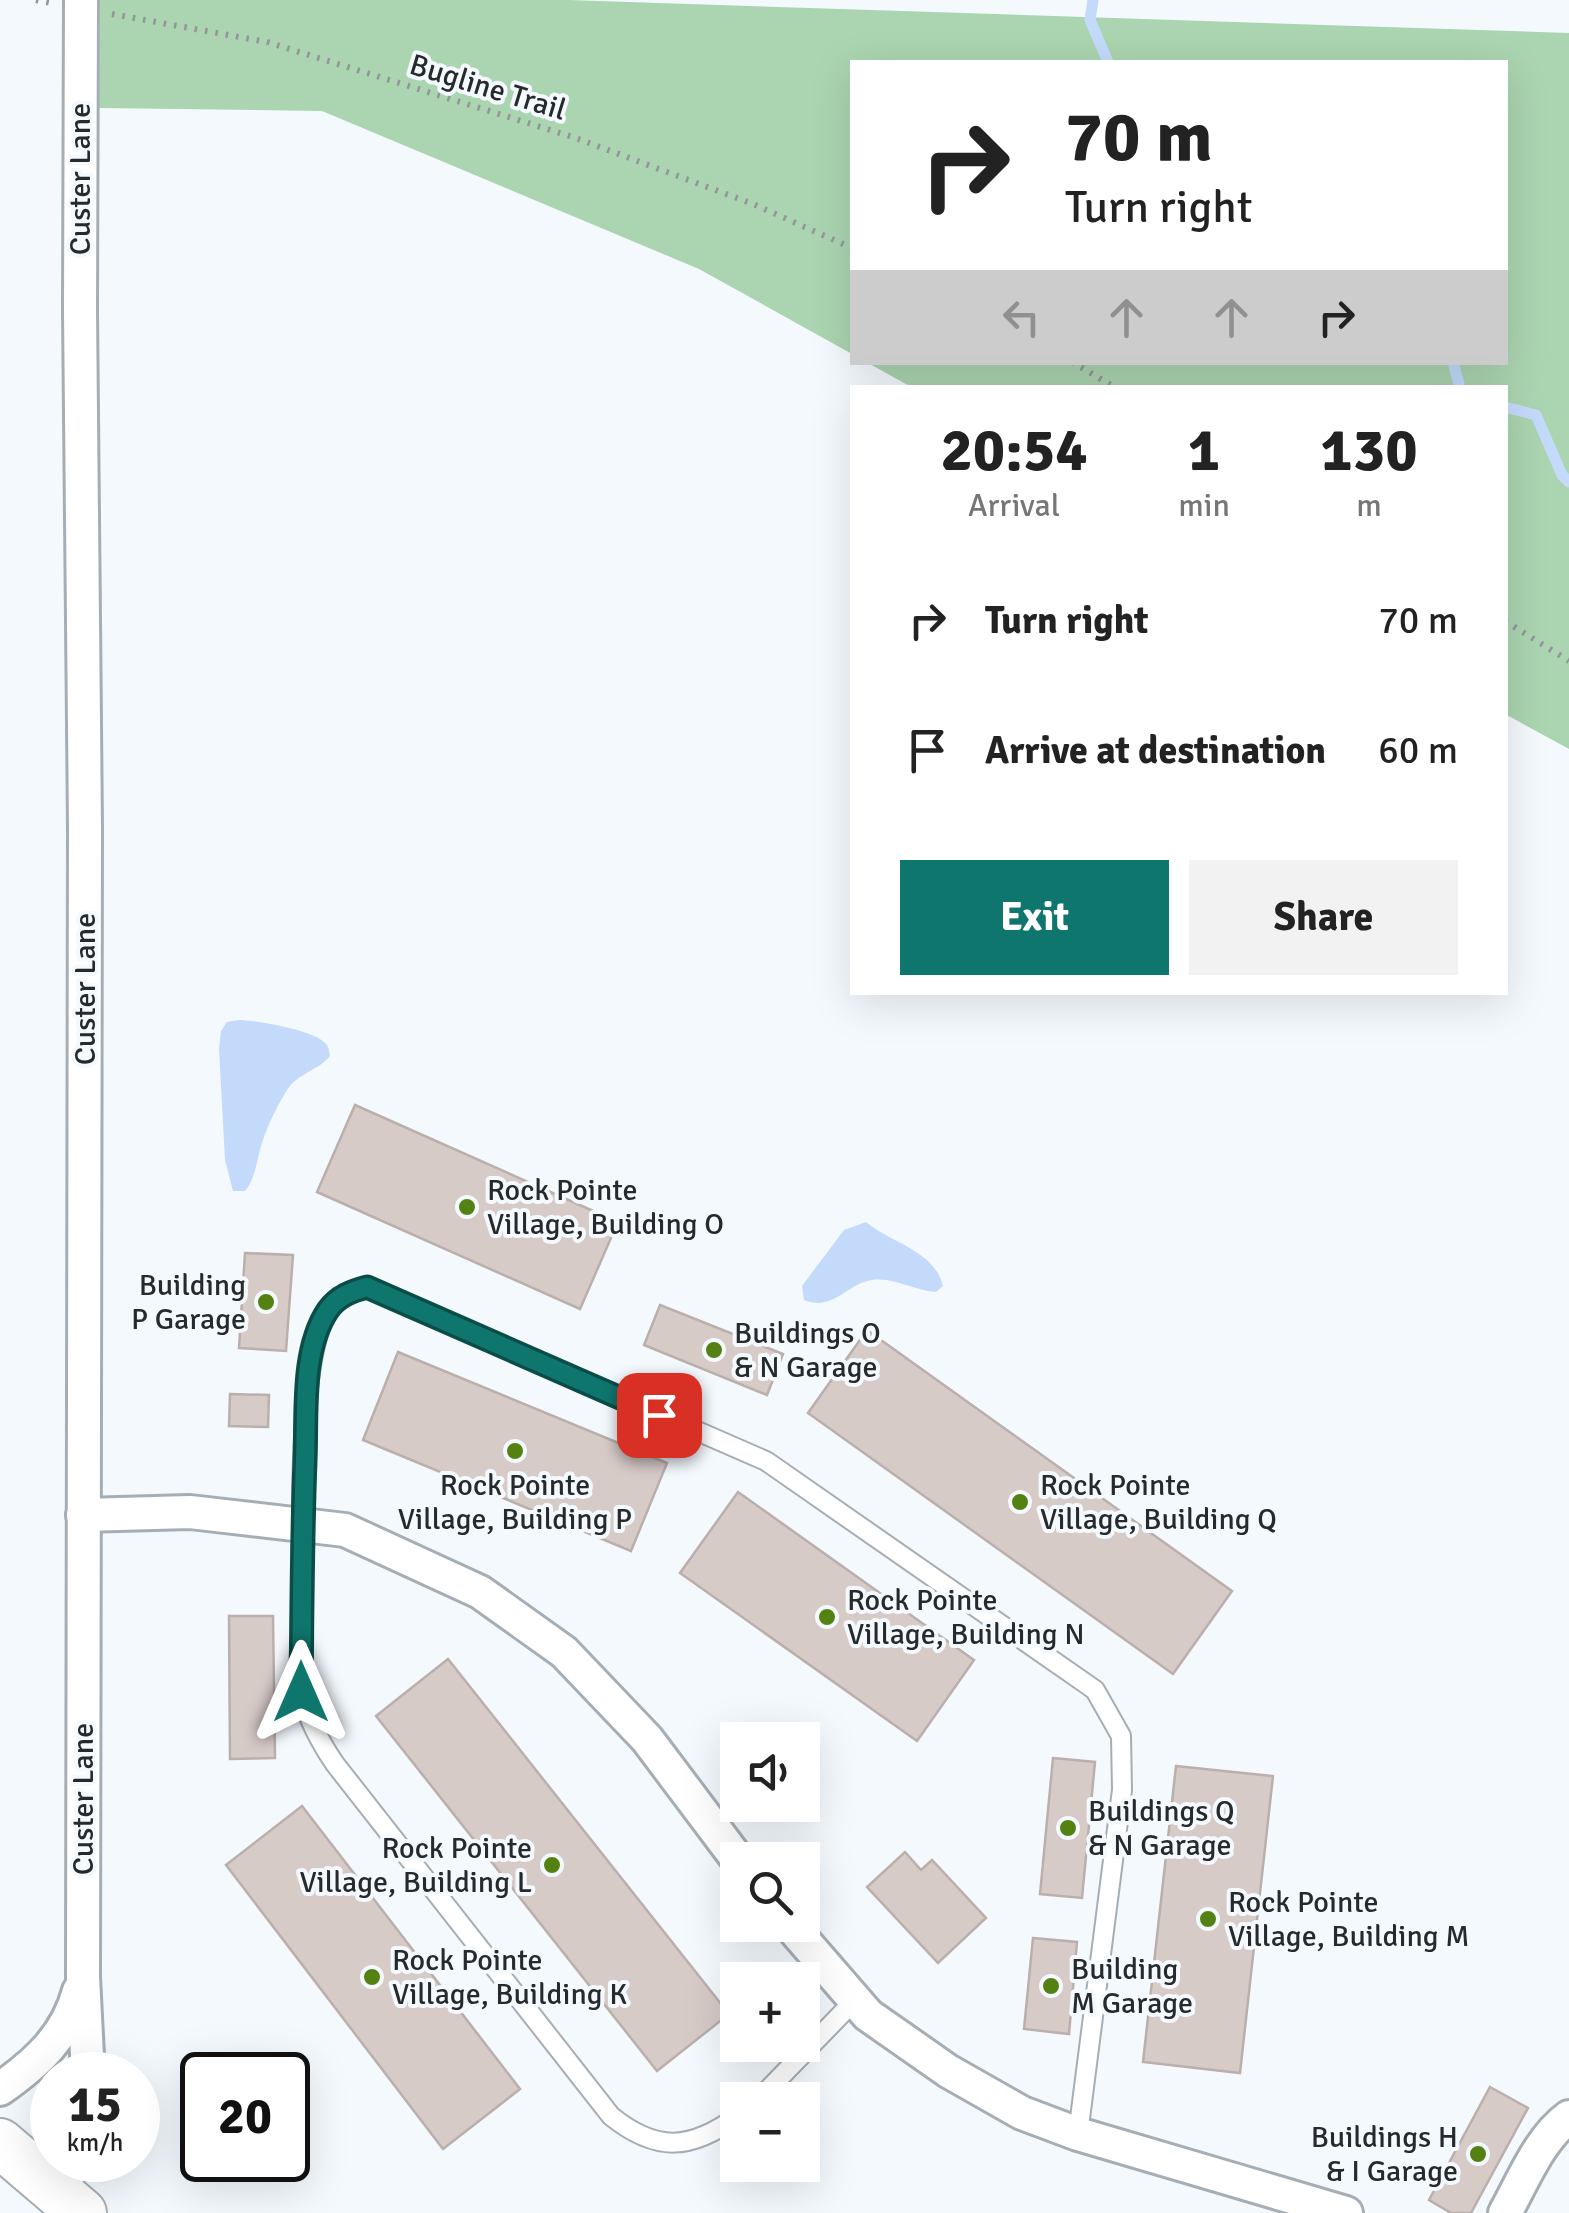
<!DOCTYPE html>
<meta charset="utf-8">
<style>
body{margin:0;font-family:Signika,sans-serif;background:#f2f2f2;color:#222;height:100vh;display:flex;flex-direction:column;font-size:38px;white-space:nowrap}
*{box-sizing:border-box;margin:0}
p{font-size:32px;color:#767676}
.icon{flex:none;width:55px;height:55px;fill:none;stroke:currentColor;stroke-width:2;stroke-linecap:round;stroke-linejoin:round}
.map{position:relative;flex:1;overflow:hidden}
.drawer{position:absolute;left:850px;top:385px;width:658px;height:610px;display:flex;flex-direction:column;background:#fff;border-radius:0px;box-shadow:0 10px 40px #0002}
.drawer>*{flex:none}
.banner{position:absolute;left:850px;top:60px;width:658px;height:305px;border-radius:0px;box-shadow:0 10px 40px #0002;background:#fff;color:#222;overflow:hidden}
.fabs{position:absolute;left:720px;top:1722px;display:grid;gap:20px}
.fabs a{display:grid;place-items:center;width:100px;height:100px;border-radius:0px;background:#fff;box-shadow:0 10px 40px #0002;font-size:50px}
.speed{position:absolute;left:30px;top:2052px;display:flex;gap:20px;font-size:50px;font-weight:700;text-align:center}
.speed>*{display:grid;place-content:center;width:130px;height:130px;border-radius:50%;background:#fff;box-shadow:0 10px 40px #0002;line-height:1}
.speed small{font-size:25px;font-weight:400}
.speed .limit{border:5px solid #111;border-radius:15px;background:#fff;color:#111}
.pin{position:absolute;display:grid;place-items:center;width:85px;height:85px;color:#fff;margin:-42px;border-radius:20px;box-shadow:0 5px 15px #0006}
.me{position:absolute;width:110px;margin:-55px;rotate:0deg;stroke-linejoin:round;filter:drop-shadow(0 0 8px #0008)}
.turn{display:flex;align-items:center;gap:35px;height:210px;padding:0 50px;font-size:45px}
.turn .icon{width:130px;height:130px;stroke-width:2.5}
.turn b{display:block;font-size:70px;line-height:85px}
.lanes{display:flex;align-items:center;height:95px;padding:0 50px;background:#0003;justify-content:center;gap:50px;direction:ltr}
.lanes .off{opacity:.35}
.eta{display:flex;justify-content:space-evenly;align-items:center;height:170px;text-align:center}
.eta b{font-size:60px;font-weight:800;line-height:70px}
.cta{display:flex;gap:20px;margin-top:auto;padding:20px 50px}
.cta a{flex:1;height:115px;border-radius:0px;background:#0f766e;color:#fff;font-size:40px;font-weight:800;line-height:115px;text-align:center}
.cta a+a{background:#f2f2f2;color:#222}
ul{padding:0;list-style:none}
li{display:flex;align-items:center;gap:30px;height:130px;padding:0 50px}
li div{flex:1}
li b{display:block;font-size:38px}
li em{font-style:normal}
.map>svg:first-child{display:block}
.forest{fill:#abd4b0}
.water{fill:#c4dafb}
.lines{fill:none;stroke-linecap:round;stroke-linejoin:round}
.stream{stroke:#c4dafb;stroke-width:11}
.building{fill:#d7cbc8;stroke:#bbafac;stroke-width:2.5}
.lane-casing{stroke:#a6aeb5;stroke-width:22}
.street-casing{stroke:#a6aeb5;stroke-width:38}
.secondary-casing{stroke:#a6aeb5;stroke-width:52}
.path{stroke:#92969a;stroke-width:6;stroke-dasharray:2.5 8;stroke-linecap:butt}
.lane{stroke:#fff;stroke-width:18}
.street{stroke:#fff;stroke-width:32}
.secondary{stroke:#fff;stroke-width:48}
.route-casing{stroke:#0a4d48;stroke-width:25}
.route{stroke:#0f766e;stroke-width:18}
.poi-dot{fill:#538212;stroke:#f4f9fe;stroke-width:4}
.labels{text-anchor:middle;stroke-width:8;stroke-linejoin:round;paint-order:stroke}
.street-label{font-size:30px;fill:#272a2d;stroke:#f4f9fe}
.poi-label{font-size:30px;fill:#272a2d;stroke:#f4f9fe;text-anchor:start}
</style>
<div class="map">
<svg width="1569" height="2213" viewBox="0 0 1569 2213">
<rect width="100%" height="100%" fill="#f4f9fe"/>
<path class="forest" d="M100 0H568L1569 33V749L1505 714V388H913L868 363 1505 362V62H852V354L699 269 322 111 99 108Z"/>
<g class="water">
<path d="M238 1020C256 1020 311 1030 324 1042 329 1046 329 1050 330 1056 318 1071 298 1073 287 1090 278 1105 269 1122 263 1140 257 1156 256 1179 245 1191H233L225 1160 219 1049 221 1031 227 1022Z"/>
<path d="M866 1222C891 1243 935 1251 943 1286L936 1292C914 1291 895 1277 872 1280 846 1284 833 1312 804 1300L802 1286 844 1230Z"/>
</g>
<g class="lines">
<g class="stream">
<path d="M1093 0 1090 20 1108 62"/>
<path d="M1453 362 1460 388"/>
<path d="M1505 407 1536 415 1562 475 1569 482"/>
</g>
</g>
<g class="building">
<path d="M355 1105 618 1222 580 1309 317 1192Z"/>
<path d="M245 1253 293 1255 286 1351 239 1348Z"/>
<path d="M660 1305 783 1354 767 1395 644 1345Z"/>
<path d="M867 1330 1232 1591 1173 1674 808 1413Z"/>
<path d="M398 1352 667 1463 631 1551 363 1440Z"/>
<path d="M230 1394 269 1395 268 1427 229 1426Z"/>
<path d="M738 1492 974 1660 917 1741 680 1573Z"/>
<path d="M229 1616H273L275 1758 230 1759Z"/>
<path d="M448 1659 729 2014 657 2071 376 1716Z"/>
<path d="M1053 1758 1095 1762 1082 1898 1040 1894Z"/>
<path d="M1176 1766 1273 1776 1240 2073 1143 2062Z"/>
<path d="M302 1806 520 2089 443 2149 226 1865Z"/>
<path d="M905 1852 921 1870 932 1860 986 1918 938 1963 867 1887Z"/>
<path d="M1033 1938 1077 1942 1069 2034 1024 2029Z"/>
<path d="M1490 2087 1528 2108 1471 2213H1451L1429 2200Z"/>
</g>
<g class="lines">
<defs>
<g id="lane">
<path d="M758 2100 855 2000"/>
<path d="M738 2116C691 2150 657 2153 611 2116L335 1764C320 1742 309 1722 302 1696 296 1670 302 1638 302 1612 302 1548 296 1357 329 1309 338 1296 352 1291 367 1287L766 1461 1095 1690 1121 1736 1122 1790 1078 2134"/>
</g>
<g id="street">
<path d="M81 0 80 310 85 828 83 1977 88 2075"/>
<path d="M83 1515 190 1512 345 1530 480 1592 564 1652 647 1739 738 1860"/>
<path d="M790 1925 868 2015 948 2071 1022 2113 1078 2134 1346 2213"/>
<path d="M0 2089C37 2063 67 2036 79 1991"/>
<path d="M60 2195 74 2160"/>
<path d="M1505 2213C1523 2181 1539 2139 1569 2117"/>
</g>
<path id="secondary" d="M0 2143 82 2213"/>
</defs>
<use href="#lane" class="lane-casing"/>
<use href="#street" class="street-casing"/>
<use href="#secondary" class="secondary-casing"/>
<g class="path">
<path d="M36 0 51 3"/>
<path d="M112 14 267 42 573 137 753 204 852 248"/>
<path d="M1072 362 1116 388"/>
<path d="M1505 621 1569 661"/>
</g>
<use href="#lane" class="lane"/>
<use href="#street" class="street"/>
<use href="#secondary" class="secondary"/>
</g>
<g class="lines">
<defs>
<path id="route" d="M301 1692C302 1615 302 1538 305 1461 307 1414 301 1350 328 1310 338 1296 352 1291 367 1287L659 1415"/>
</defs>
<use href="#route" class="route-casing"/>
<use href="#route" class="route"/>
</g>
<g class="poi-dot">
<circle cx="467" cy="1207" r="10"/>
<circle cx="266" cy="1302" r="10"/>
<circle cx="714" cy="1350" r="10"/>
<circle cx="515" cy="1451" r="10"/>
<circle cx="1020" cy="1502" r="10"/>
<circle cx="827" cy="1617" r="10"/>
<circle cx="1068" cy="1828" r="10"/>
<circle cx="552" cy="1865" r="10"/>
<circle cx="1208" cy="1919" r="10"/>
<circle cx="372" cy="1977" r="10"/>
<circle cx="1051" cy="1986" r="10"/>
<circle cx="1478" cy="2154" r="10"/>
</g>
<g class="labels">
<g class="street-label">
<text transform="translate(488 87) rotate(17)" y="10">Bugline Trail</text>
<text transform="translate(80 179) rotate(-90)" y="10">Custer Lane</text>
<text transform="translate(85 989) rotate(-90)" y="10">Custer Lane</text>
<text transform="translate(83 1799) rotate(-90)" y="10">Custer Lane</text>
</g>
<g class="poi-label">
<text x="487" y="1200">Rock Pointe<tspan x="487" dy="34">Village, Building O</tspan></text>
<text x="246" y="1295" text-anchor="end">Building<tspan x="246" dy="34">P Garage</tspan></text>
<text x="734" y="1343">Buildings O<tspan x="734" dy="34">&amp; N Garage</tspan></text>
<text x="515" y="1495" text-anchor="middle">Rock Pointe<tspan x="515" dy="34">Village, Building P</tspan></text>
<text x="1040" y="1495">Rock Pointe<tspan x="1040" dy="34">Village, Building Q</tspan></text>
<text x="847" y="1610">Rock Pointe<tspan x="847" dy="34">Village, Building N</tspan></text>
<text x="1088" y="1821">Buildings Q<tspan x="1088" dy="34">&amp; N Garage</tspan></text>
<text x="532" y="1858" text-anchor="end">Rock Pointe<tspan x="532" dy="34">Village, Building L</tspan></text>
<text x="1228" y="1912">Rock Pointe<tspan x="1228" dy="34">Village, Building M</tspan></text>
<text x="392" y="1970">Rock Pointe<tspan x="392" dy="34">Village, Building K</tspan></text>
<text x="1071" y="1979">Building<tspan x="1071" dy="34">M Garage</tspan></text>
<text x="1458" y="2147" text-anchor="end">Buildings H<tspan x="1458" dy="34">&amp; I Garage</tspan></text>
</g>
</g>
</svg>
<div class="fabs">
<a><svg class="icon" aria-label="sound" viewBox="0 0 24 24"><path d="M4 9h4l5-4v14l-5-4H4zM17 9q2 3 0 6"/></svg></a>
<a><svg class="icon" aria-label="search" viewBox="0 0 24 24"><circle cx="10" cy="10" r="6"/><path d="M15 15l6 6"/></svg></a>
<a>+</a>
<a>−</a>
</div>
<div class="speed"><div>15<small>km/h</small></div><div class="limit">20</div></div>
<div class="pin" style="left:659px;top:1415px;background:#d93025"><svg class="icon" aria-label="arrive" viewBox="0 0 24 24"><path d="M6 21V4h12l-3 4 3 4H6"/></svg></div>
<svg class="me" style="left:301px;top:1692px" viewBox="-20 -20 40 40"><path d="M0-17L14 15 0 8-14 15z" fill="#0f766e" stroke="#fff" stroke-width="4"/></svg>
<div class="banner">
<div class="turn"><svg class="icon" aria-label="right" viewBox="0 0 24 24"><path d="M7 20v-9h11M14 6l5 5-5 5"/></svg><div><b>70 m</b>Turn right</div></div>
<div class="lanes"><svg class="icon off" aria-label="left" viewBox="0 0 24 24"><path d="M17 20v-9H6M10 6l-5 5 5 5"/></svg><svg class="icon off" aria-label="ahead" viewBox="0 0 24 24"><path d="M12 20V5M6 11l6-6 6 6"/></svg><svg class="icon off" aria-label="ahead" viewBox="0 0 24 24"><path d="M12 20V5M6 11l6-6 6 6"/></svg><svg class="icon" aria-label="right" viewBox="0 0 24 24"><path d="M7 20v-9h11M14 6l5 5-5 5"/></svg></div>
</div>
<section class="drawer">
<div class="eta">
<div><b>20:54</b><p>Arrival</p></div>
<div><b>1</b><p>min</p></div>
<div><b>130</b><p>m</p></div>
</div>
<ul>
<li><svg class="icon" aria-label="right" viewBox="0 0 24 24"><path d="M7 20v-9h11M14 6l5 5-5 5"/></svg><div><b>Turn right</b></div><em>70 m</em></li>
<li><svg class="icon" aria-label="arrive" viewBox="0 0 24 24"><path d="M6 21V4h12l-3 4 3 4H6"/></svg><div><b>Arrive at destination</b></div><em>60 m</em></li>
</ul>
<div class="cta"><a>Exit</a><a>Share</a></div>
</section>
</div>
